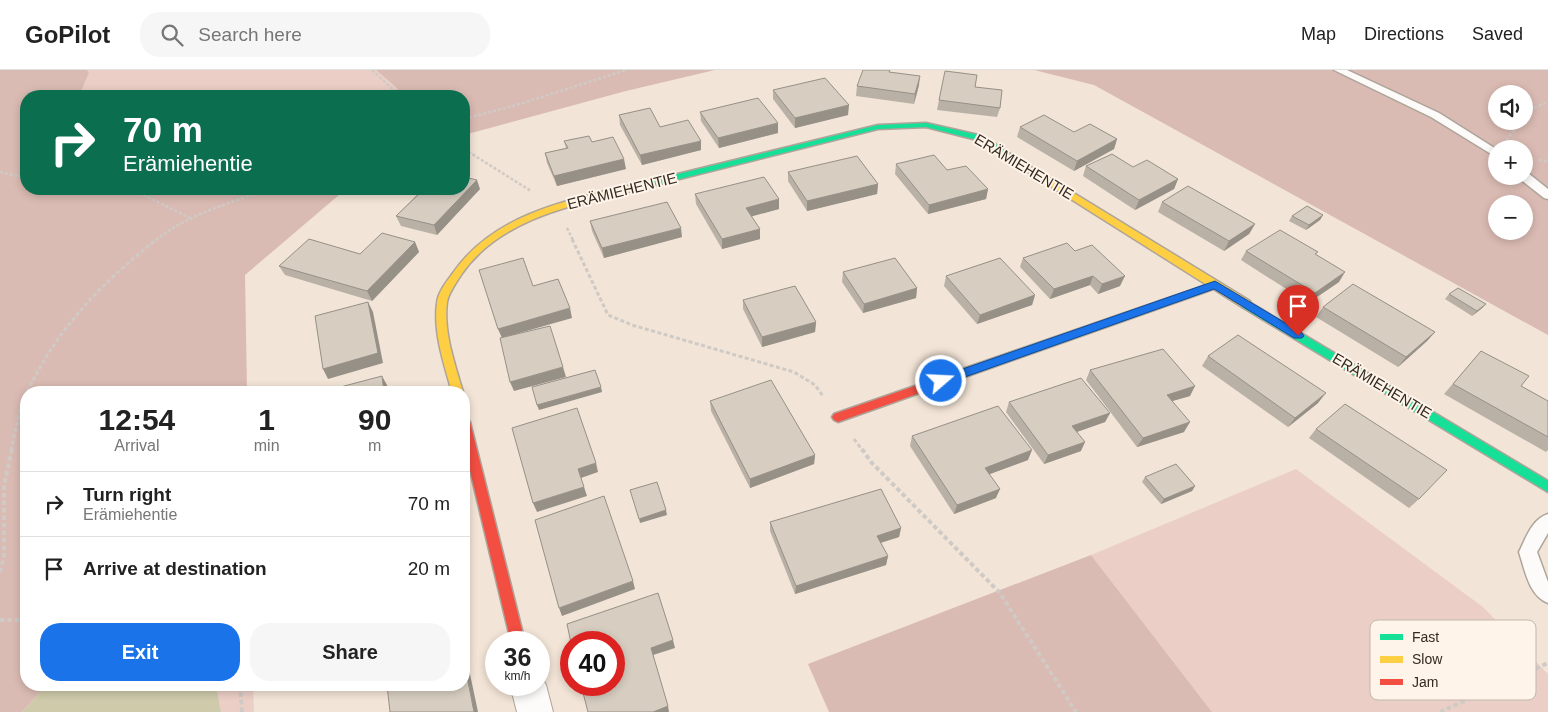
<!DOCTYPE html>
<meta charset="utf-8">
<style>
body{margin:0;font-family:Helvetica,sans-serif;background:#f6f6f6;color:#222;height:100vh;display:flex;flex-direction:column;font-size:19px;white-space:nowrap}
*{box-sizing:border-box;margin:0}
p{font-size:16px;color:#767676}
.icon{flex:none;width:28px;height:28px;fill:none;stroke:currentColor;stroke-width:2;stroke-linecap:round;stroke-linejoin:round}
.map{position:relative;flex:1;overflow:hidden}
.drawer{position:absolute;left:20px;top:316px;width:450px;height:305px;display:flex;flex-direction:column;background:#fff;border-radius:20px;box-shadow:0 2px 8px #0003}
.drawer>*{flex:none}
.hud{position:absolute;left:20px;top:20px;width:450px;height:105px;border-radius:20px;box-shadow:0 2px 8px #0003;background:#0b6e4f;color:#fff;overflow:hidden}
.buttons{position:absolute;left:1488px;top:15px;display:grid;gap:10px}
.buttons a{display:grid;place-items:center;width:45px;height:45px;border-radius:50%;background:#fff;box-shadow:0 2px 8px #0003;font-size:25px}
.speed{position:absolute;left:485px;top:561px;display:flex;gap:10px;font-size:25px;font-weight:700;text-align:center}
.speed>*{display:grid;place-content:center;width:65px;height:65px;border-radius:50%;background:#fff;box-shadow:0 2px 8px #0003;line-height:1}
.speed small{font-size:12px;font-weight:400}
.speed .limit{border:8px solid #d22;background:#fff;color:#111}
.pin{position:absolute;display:grid;place-items:center;width:42px;height:42px;color:#fff;margin:-51px -21px;border-radius:50% 50% 50% 0;rotate:-45deg;box-shadow:0 0 5px #0007}
.pin .icon{rotate:45deg}
.me{position:absolute;width:55px;margin:-28px;rotate:71deg;stroke-linejoin:round;filter:drop-shadow(0 0 4px #0008)}
.turn{display:flex;align-items:center;gap:18px;height:105px;padding:0 20px;font-size:22px}
.turn .icon{width:65px;height:65px;stroke-width:2.5}
.turn b{display:block;font-size:35px;line-height:42px}
.eta{display:flex;justify-content:space-evenly;align-items:center;height:85px;text-align:center}
.eta b{font-size:30px;font-weight:700;line-height:35px}
.primary-button{display:flex;gap:10px;margin-top:auto;padding:10px 20px}
.primary-button a{flex:1;height:58px;border-radius:20px;background:#1a73e8;color:#fff;font-size:20px;font-weight:700;line-height:58px;text-align:center}
.primary-button a+a{background:#f6f6f6;color:#222}
ul{padding:0;list-style:none}
li{display:flex;align-items:center;gap:15px;height:65px;padding:0 20px;border-top:1px solid #e0e0e0}
li div{flex:1}
li b{display:block;font-size:19px}
li em{font-style:normal}
header{display:flex;align-items:center;gap:30px;box-sizing:border-box;height:70px;padding:0 25px;background:#fff;border-bottom:1px solid #e0e0e0}
header strong{font-size:24px}
nav{display:flex;gap:28px;margin-inline-start:auto;font-size:18px}
.search{width:350px;height:45px;background:#f6f6f6;display:flex;align-items:center;gap:12px;box-sizing:border-box;padding:0 18px;border-radius:20px;color:#767676;font-size:19px}
.map>svg:first-child{display:block}
.green{fill:#ebcfc6}
.forest{fill:#dabbb3;fill-rule:evenodd}
.water{fill:#cecaaa}
.lines{fill:none;stroke-linecap:round;stroke-linejoin:round}
.lane-casing{stroke:#aea49a;stroke-width:3}
.street-casing{stroke:#aea49a;stroke-width:2}
.fast-casing{stroke:#aea49a;stroke-width:3}
.slow-casing{stroke:#aea49a;stroke-width:3}
.jam-casing{stroke:#aea49a;stroke-width:3}
.path-far2{stroke:#cfcac5;stroke-width:2.5;stroke-dasharray:3 2;stroke-linecap:butt}
.path-far1{stroke:#cfcac5;stroke-width:3;stroke-dasharray:4 2.5;stroke-linecap:butt}
.path{stroke:#cfcac5;stroke-width:4;stroke-dasharray:4.5 3;stroke-linecap:butt}
.lane{fill:#fdfbf9;fill-rule:evenodd}
.street{fill:#fdfbf9;fill-rule:evenodd}
.fast{fill:#16e098;fill-rule:evenodd}
.slow{fill:#ffcf43;fill-rule:evenodd}
.jam{fill:#f24e42;fill-rule:evenodd}
.wall{fill:#b9b1a6}
.shaded-wall{fill:#969087}
.building{fill:#d7cec1;stroke:#969087}
.route{fill:#1a73e8;stroke:#114b97}
.labels{text-anchor:middle;stroke-width:4;stroke-linejoin:round;paint-order:stroke}
.street-label{font-size:15px;fill:#332a20;stroke:#fff4ea}
.key{fill:#fff4ea;stroke:#c2b7ad;stroke-width:1}
.key-label{font-size:14px;fill:#332a20}
</style>
<header>
<strong>GoPilot</strong>
<div class="search"><svg class="icon" aria-label="search" viewBox="0 0 24 24"><circle cx="10" cy="10" r="6"/><path d="M15 15l6 6"/></svg>Search here</div>
<nav><a>Map</a><a>Directions</a><a>Saved</a></nav>
</header>
<div class="map">
<svg width="1548" height="642" viewBox="0 0 1548 642">
<rect width="100%" height="100%" fill="#f2e4d6"/>
<g class="green">
<path d="M87 0H376L398 19 373 26H79L89 3Z"/>
<path d="M1296 399 1483 537 1548 604V642H1212L1091 485Z"/>
<path d="M216 615H253L254 642H221Z"/>
</g>
<g class="forest">
<path d="M0 0H87L89 3 79 26H26V119H346L245 205 247 322H26V615H47L22 642H0Z"/>
<path d="M376 0H715L626 21 464 65V26H373L398 19Z"/>
<path d="M1034 0H1548V265L1094 15ZM1496 24H1524V51H1496ZM1496 79H1524V106H1496ZM1496 134H1524V161H1496Z"/>
<path d="M1091 485 1212 642H829L808 594Z"/>
</g>
<path class="water" d="M47 615H216L221 642H22Z"/>
<g class="lines">
<defs>
<g id="lane">
<path d="M1334 0H1347L1439 43 1496 79V87L1431 47Z"/>
<path d="M1524 102 1528 103 1548 119V129L1544 128 1520 109 1518 106H1524Z"/>
<path d="M1548 444V463L1537 482 1548 512V533C1529 526 1525 500 1519 482 1526 468 1532 449 1548 444Z"/>
</g>
<path id="street" d="M539 602 546 615 553 642H517L510 615H539Z"/>
<g id="fast">
<path d="M926 53 983 66 1027 95 1023 98 1020 97 977 70 926 57 878 59 640 119 636 116 637 114 878 55Z"/>
<path d="M1215 212 1219 213 1220 215 1219 217 962 308H954L952 305 954 302Z"/>
<path d="M1246 230 1548 411V422L1242 237 1241 234Z"/>
</g>
<g id="slow">
<path d="M1023 92 1250 231 1251 234 1250 237H1242L1020 97V93Z"/>
<path d="M640 113 644 116 643 118C579 134 501 146 461 205 456 213 449 222 447 232 443 262 455 294 463 322H452C444 294 433 262 437 233 438 222 447 211 453 203 495 142 573 129 640 113Z"/>
</g>
<g id="jam">
<path d="M958 301 964 305 962 308 838 352 834 350 832 347 834 344Z"/>
<path d="M464 347 468 349 470 352 525 572H511L464 375Z"/>
</g>
</defs>
<use href="#lane" class="lane-casing"/>
<use href="#street" class="street-casing"/>
<use href="#fast" class="fast-casing"/>
<use href="#slow" class="slow-casing"/>
<use href="#jam" class="jam-casing"/>
<g class="path-far2">
<path d="M372 0 400 26"/>
<path d="M464 49 520 34 626 0"/>
<path d="M1524 49 1532 39 1548 32"/>
<path d="M1506 70 1522 51"/>
<path d="M464 79 531 121"/>
<path d="M1539 90 1548 91"/>
<path d="M0 102 26 108"/>
<path d="M124 119 146 126 190 148"/>
<path d="M567 158 573 170"/>
<path d="M156 170C188 144 229 134 267 119"/>
</g>
<g class="path-far1">
<path d="M572 169 608 245 632 255 794 302 815 315 823 326"/>
<path d="M27 322C59 256 101 214 157 169"/>
<path d="M854 369 863 381"/>
<path d="M11 381 21 335 26 323"/>
</g>
<g class="path">
<path d="M862 379 871 392 1000 523 1076 642"/>
<path d="M0 502 4 487V415L12 379"/>
<path d="M0 550H26"/>
<path d="M240 615 242 642"/>
<path d="M1440 642 1548 593"/>
</g>
<use href="#lane" class="lane"/>
<use href="#street" class="street"/>
<use href="#fast" class="fast"/>
<use href="#slow" class="slow"/>
<use href="#jam" class="jam"/>
</g>
<g class="wall">
<path d="M891 2 919 15 914 34 856 26 857 16Z"/>
<path d="M975 17 1000 38 997 47 937 40 939 30Z"/>
<path d="M773 20 848 45 795 58 773 29Z"/>
<path d="M700 42 778 53V63L719 78 701 51Z"/>
<path d="M619 45 660 57 701 80 642 95 620 55Z"/>
<path d="M1020 57 1074 62 1117 69 1114 79 1074 101 1017 67Z"/>
<path d="M564 71 592 72 626 99 557 116 547 93 545 83 566 78Z"/>
<path d="M896 94 947 100 988 119 986 129 928 144 895 104Z"/>
<path d="M1086 96 1178 109 1174 119 1135 140 1083 106Z"/>
<path d="M788 102 878 114 877 124 807 141 788 111Z"/>
<path d="M480 119 437 165 401 156 396 146 418 124 417 121Z"/>
<path d="M695 124 779 129V139L751 146 760 169 722 179 696 134Z"/>
<path d="M1162 132 1255 154 1249 164 1224 181 1158 142Z"/>
<path d="M1323 145 1320 150 1306 160 1289 151 1292 146Z"/>
<path d="M590 151 682 167 604 188 592 161Z"/>
<path d="M415 172 419 182 372 231 285 205 279 196 360 184Z"/>
<path d="M1075 181 1120 216 1098 224 1090 215 1050 229 1020 197 1023 188Z"/>
<path d="M1246 181 1339 212 1308 233 1241 190Z"/>
<path d="M843 202 917 218 916 228 863 243 842 212Z"/>
<path d="M946 206 1035 225 1032 235 977 254 944 216Z"/>
<path d="M1449 224 1486 234 1481 239 1472 246 1445 229Z"/>
<path d="M743 230 816 252 815 262 762 277 743 239Z"/>
<path d="M1323 237 1435 262 1427 271 1398 297 1316 247Z"/>
<path d="M1481 281 1521 316 1548 331V380L1546 382 1444 324Z"/>
<path d="M1208 286 1318 333 1288 357 1202 296Z"/>
<path d="M1090 300 1190 326 1172 331 1184 362 1137 377 1086 310Z"/>
<path d="M710 331 815 385 814 394 750 418 711 341Z"/>
<path d="M1009 332 1110 343 1105 352 1077 362 1081 381 1044 394 1006 342Z"/>
<path d="M1316 359 1419 429 1409 438 1309 368Z"/>
<path d="M912 366 1028 390 989 404 996 428 954 444 910 376Z"/>
<path d="M1145 407 1195 416 1192 421 1161 434 1142 412Z"/>
<path d="M770 452 901 458 899 467 881 473 888 486 886 495 795 524 770 461Z"/>
</g>
<g class="shaded-wall">
<path d="M920 6 919 15 914 34 915 24Z"/>
<path d="M849 35 848 45 795 58V48Z"/>
<path d="M778 53V63L719 78 718 68Z"/>
<path d="M1117 69 1114 79 1074 101 1077 91Z"/>
<path d="M701 71V80L642 95 640 85Z"/>
<path d="M624 89 626 99 557 116 554 106Z"/>
<path d="M1178 109 1174 119 1135 140 1139 130Z"/>
<path d="M477 110 480 119 437 165 434 155Z"/>
<path d="M878 114 877 124 807 141V131Z"/>
<path d="M988 119 986 129 928 144 929 135Z"/>
<path d="M779 129V139L746 148V138Z"/>
<path d="M1323 145 1320 150 1306 160 1309 155Z"/>
<path d="M1255 154 1249 164 1224 181 1229 171Z"/>
<path d="M681 158 682 167 604 188 602 178Z"/>
<path d="M760 159V169L722 179V169Z"/>
<path d="M415 172 419 182 372 231 367 221Z"/>
<path d="M1345 202 1339 212 1308 233 1315 223Z"/>
<path d="M1093 206 1090 215 1050 229 1054 219Z"/>
<path d="M1125 206 1120 216 1098 224 1102 214Z"/>
<path d="M917 218 916 228 863 243 864 234Z"/>
<path d="M1035 225 1032 235 977 254 980 245Z"/>
<path d="M368 232 373 242 383 293 328 309 323 299Z"/>
<path d="M1486 234 1481 239 1472 246 1477 241Z"/>
<path d="M570 238 572 248 502 268 498 259Z"/>
<path d="M816 252 815 262 762 277V267Z"/>
<path d="M1435 262 1427 271 1398 297 1406 287Z"/>
<path d="M563 297 566 307 514 321 510 312Z"/>
<path d="M382 306 387 315 388 322H384Z"/>
<path d="M1195 316 1190 326 1162 334 1167 325Z"/>
<path d="M601 317 602 322 539 340 537 335Z"/>
<path d="M1326 323 1318 333 1288 357 1295 348Z"/>
<path d="M1110 343 1105 352 1068 365 1072 356Z"/>
<path d="M1190 352 1184 362 1137 377 1143 368Z"/>
<path d="M1085 372 1081 381 1044 394 1048 385Z"/>
<path d="M1032 380 1028 390 982 407 985 398Z"/>
<path d="M815 385 814 394 750 418V409Z"/>
<path d="M596 393 598 402 581 408 578 399Z"/>
<path d="M1195 416 1192 421 1161 434 1164 429Z"/>
<path d="M584 417 587 426 537 442 533 433Z"/>
<path d="M1000 419 996 428 954 444 957 435Z"/>
<path d="M666 440 667 445 640 453 639 449Z"/>
<path d="M901 458 899 467 876 474 877 466Z"/>
<path d="M888 486 886 495 795 524 796 516Z"/>
<path d="M633 511 635 519 562 546 559 538Z"/>
<path d="M673 570 675 578 653 585 651 578Z"/>
<path d="M464 582 466 585 478 642H474L464 591Z"/>
<path d="M668 636 669 642H653Z"/>
</g>
<g class="building">
<path d="M863 0H890L889 2 920 6 915 24 857 16Z"/>
<path d="M945 1 977 5 975 17 1002 20 1000 38 939 30Z"/>
<path d="M825 8 849 35 795 48 773 20Z"/>
<path d="M758 28 778 53 718 68 700 42Z"/>
<path d="M650 38 660 57 688 50 701 71 640 85 619 45Z"/>
<path d="M1044 45 1074 62 1090 54 1117 69 1077 91 1020 57Z"/>
<path d="M589 66 592 72 613 67 624 89 554 106 545 83 568 78 564 71Z"/>
<path d="M1112 84 1133 97 1147 90 1178 109 1139 130 1086 96Z"/>
<path d="M934 85 947 100 966 96 988 119 929 135 896 94Z"/>
<path d="M857 86 878 114 807 131 788 102Z"/>
<path d="M464 107 477 110 434 155 396 146 421 122 417 121 419 119H464Z"/>
<path d="M764 107 779 129 746 138 760 159 722 169 695 124Z"/>
<path d="M1188 116 1255 154 1229 171 1162 132Z"/>
<path d="M667 132 681 158 602 178 590 151Z"/>
<path d="M1307 136 1323 145 1309 155 1292 146Z"/>
<path d="M1280 160 1318 182 1315 184 1345 202 1315 223 1246 181Z"/>
<path d="M382 163 415 172 367 221 279 196 309 169 360 184Z"/>
<path d="M1067 173 1075 181 1092 175 1125 206 1102 214 1093 206 1054 219 1023 188Z"/>
<path d="M523 188 533 216 558 209 570 238 498 259 479 200Z"/>
<path d="M895 188 917 218 864 234 843 202Z"/>
<path d="M1000 188 1035 225 980 245 946 206Z"/>
<path d="M1353 214 1435 262 1406 287 1323 237Z"/>
<path d="M795 216 816 252 762 267 743 230Z"/>
<path d="M1458 218 1486 234 1477 241 1449 224Z"/>
<path d="M368 232 378 283 323 299 315 246Z"/>
<path d="M550 256 563 297 510 312 500 268Z"/>
<path d="M1238 265 1326 323 1295 348 1208 286Z"/>
<path d="M1163 279 1195 316 1167 325 1190 352 1143 368 1090 300Z"/>
<path d="M1481 281 1529 306 1521 316 1548 331V367L1453 314Z"/>
<path d="M595 300 601 317 537 335 532 317Z"/>
<path d="M382 306 384 322H333V319Z"/>
<path d="M1081 308 1110 343 1072 356 1085 372 1048 385 1009 332Z"/>
<path d="M771 310 815 385 750 409 710 331Z"/>
<path d="M1345 334 1447 400 1419 429 1316 359Z"/>
<path d="M998 336 1032 380 985 398 1000 419 957 435 912 366Z"/>
<path d="M577 338 596 393 578 399 584 417 533 433 512 358Z"/>
<path d="M1176 394 1195 416 1164 429 1145 407Z"/>
<path d="M657 412 666 440 639 449 630 420Z"/>
<path d="M881 419 901 458 877 466 888 486 796 516 770 452Z"/>
<path d="M604 426 633 511 559 538 535 450Z"/>
<path d="M658 523 673 570 651 578 668 636 653 642H588L581 615H614V572L571 573 567 554Z"/>
<path d="M464 591 474 642H390L387 615H464Z"/>
</g>
<path class="route" d="M1215 211 1302 263 1304 266 1302 268H1294L1214 219 945 314 941 315 936 311 937 308Z"/>
<g class="labels">
<g class="street-label">
<text transform="translate(1024 97) rotate(31)" y="5">ERÄMIEHENTIE</text>
<text transform="translate(622 121) rotate(-14)" y="5">ERÄMIEHENTIE</text>
<text transform="translate(1382 316) rotate(31)" y="5">ERÄMIEHENTIE</text>
</g>
</g>
<rect x="1370" y="550" width="166" height="80" rx="8" class="key"/>
<rect x="1380" y="564" width="23" height="6" fill="#16e098"/>
<rect x="1380" y="586" width="23" height="7" fill="#ffcf43"/>
<rect x="1380" y="609" width="23" height="6" fill="#f24e42"/>
<g class="key-label">
<text x="1412" y="572">Fast</text>
<text x="1412" y="594">Slow</text>
<text x="1412" y="617">Jam</text>
</g>
</svg>
<div class="buttons">
<a><svg class="icon" aria-label="sound" viewBox="0 0 24 24"><path d="M4 9h4l5-4v14l-5-4H4zM17 9q2 3 0 6"/></svg></a>
<a>+</a>
<a>−</a>
</div>
<div class="speed"><div>36<small>km/h</small></div><div class="limit">40</div></div>
<div class="pin" style="left:1298px;top:266px;background:#d93025"><svg class="icon" aria-label="arrive" viewBox="0 0 24 24"><path d="M6 21V4h12l-3 4 3 4H6"/></svg></div>
<svg class="me" style="left:941px;top:311px" viewBox="-20 -20 40 40"><circle r="17" fill="#1a73e8" stroke="#fff" stroke-width="3"/><path d="M0-11L8 9 0 5-8 9z" fill="#fff"/></svg>
<div class="hud">
<div class="turn"><svg class="icon" aria-label="right" viewBox="0 0 24 24"><path d="M7 20v-9h11M14 6l5 5-5 5"/></svg><div><b>70 m</b>Erämiehentie</div></div>
</div>
<section class="drawer">
<div class="eta">
<div><b>12:54</b><p>Arrival</p></div>
<div><b>1</b><p>min</p></div>
<div><b>90</b><p>m</p></div>
</div>
<ul>
<li><svg class="icon" aria-label="right" viewBox="0 0 24 24"><path d="M7 20v-9h11M14 6l5 5-5 5"/></svg><div><b>Turn right</b><p>Erämiehentie</p></div><em>70 m</em></li>
<li><svg class="icon" aria-label="arrive" viewBox="0 0 24 24"><path d="M6 21V4h12l-3 4 3 4H6"/></svg><div><b>Arrive at destination</b></div><em>20 m</em></li>
</ul>
<div class="primary-button"><a>Exit</a><a>Share</a></div>
</section>
</div>
